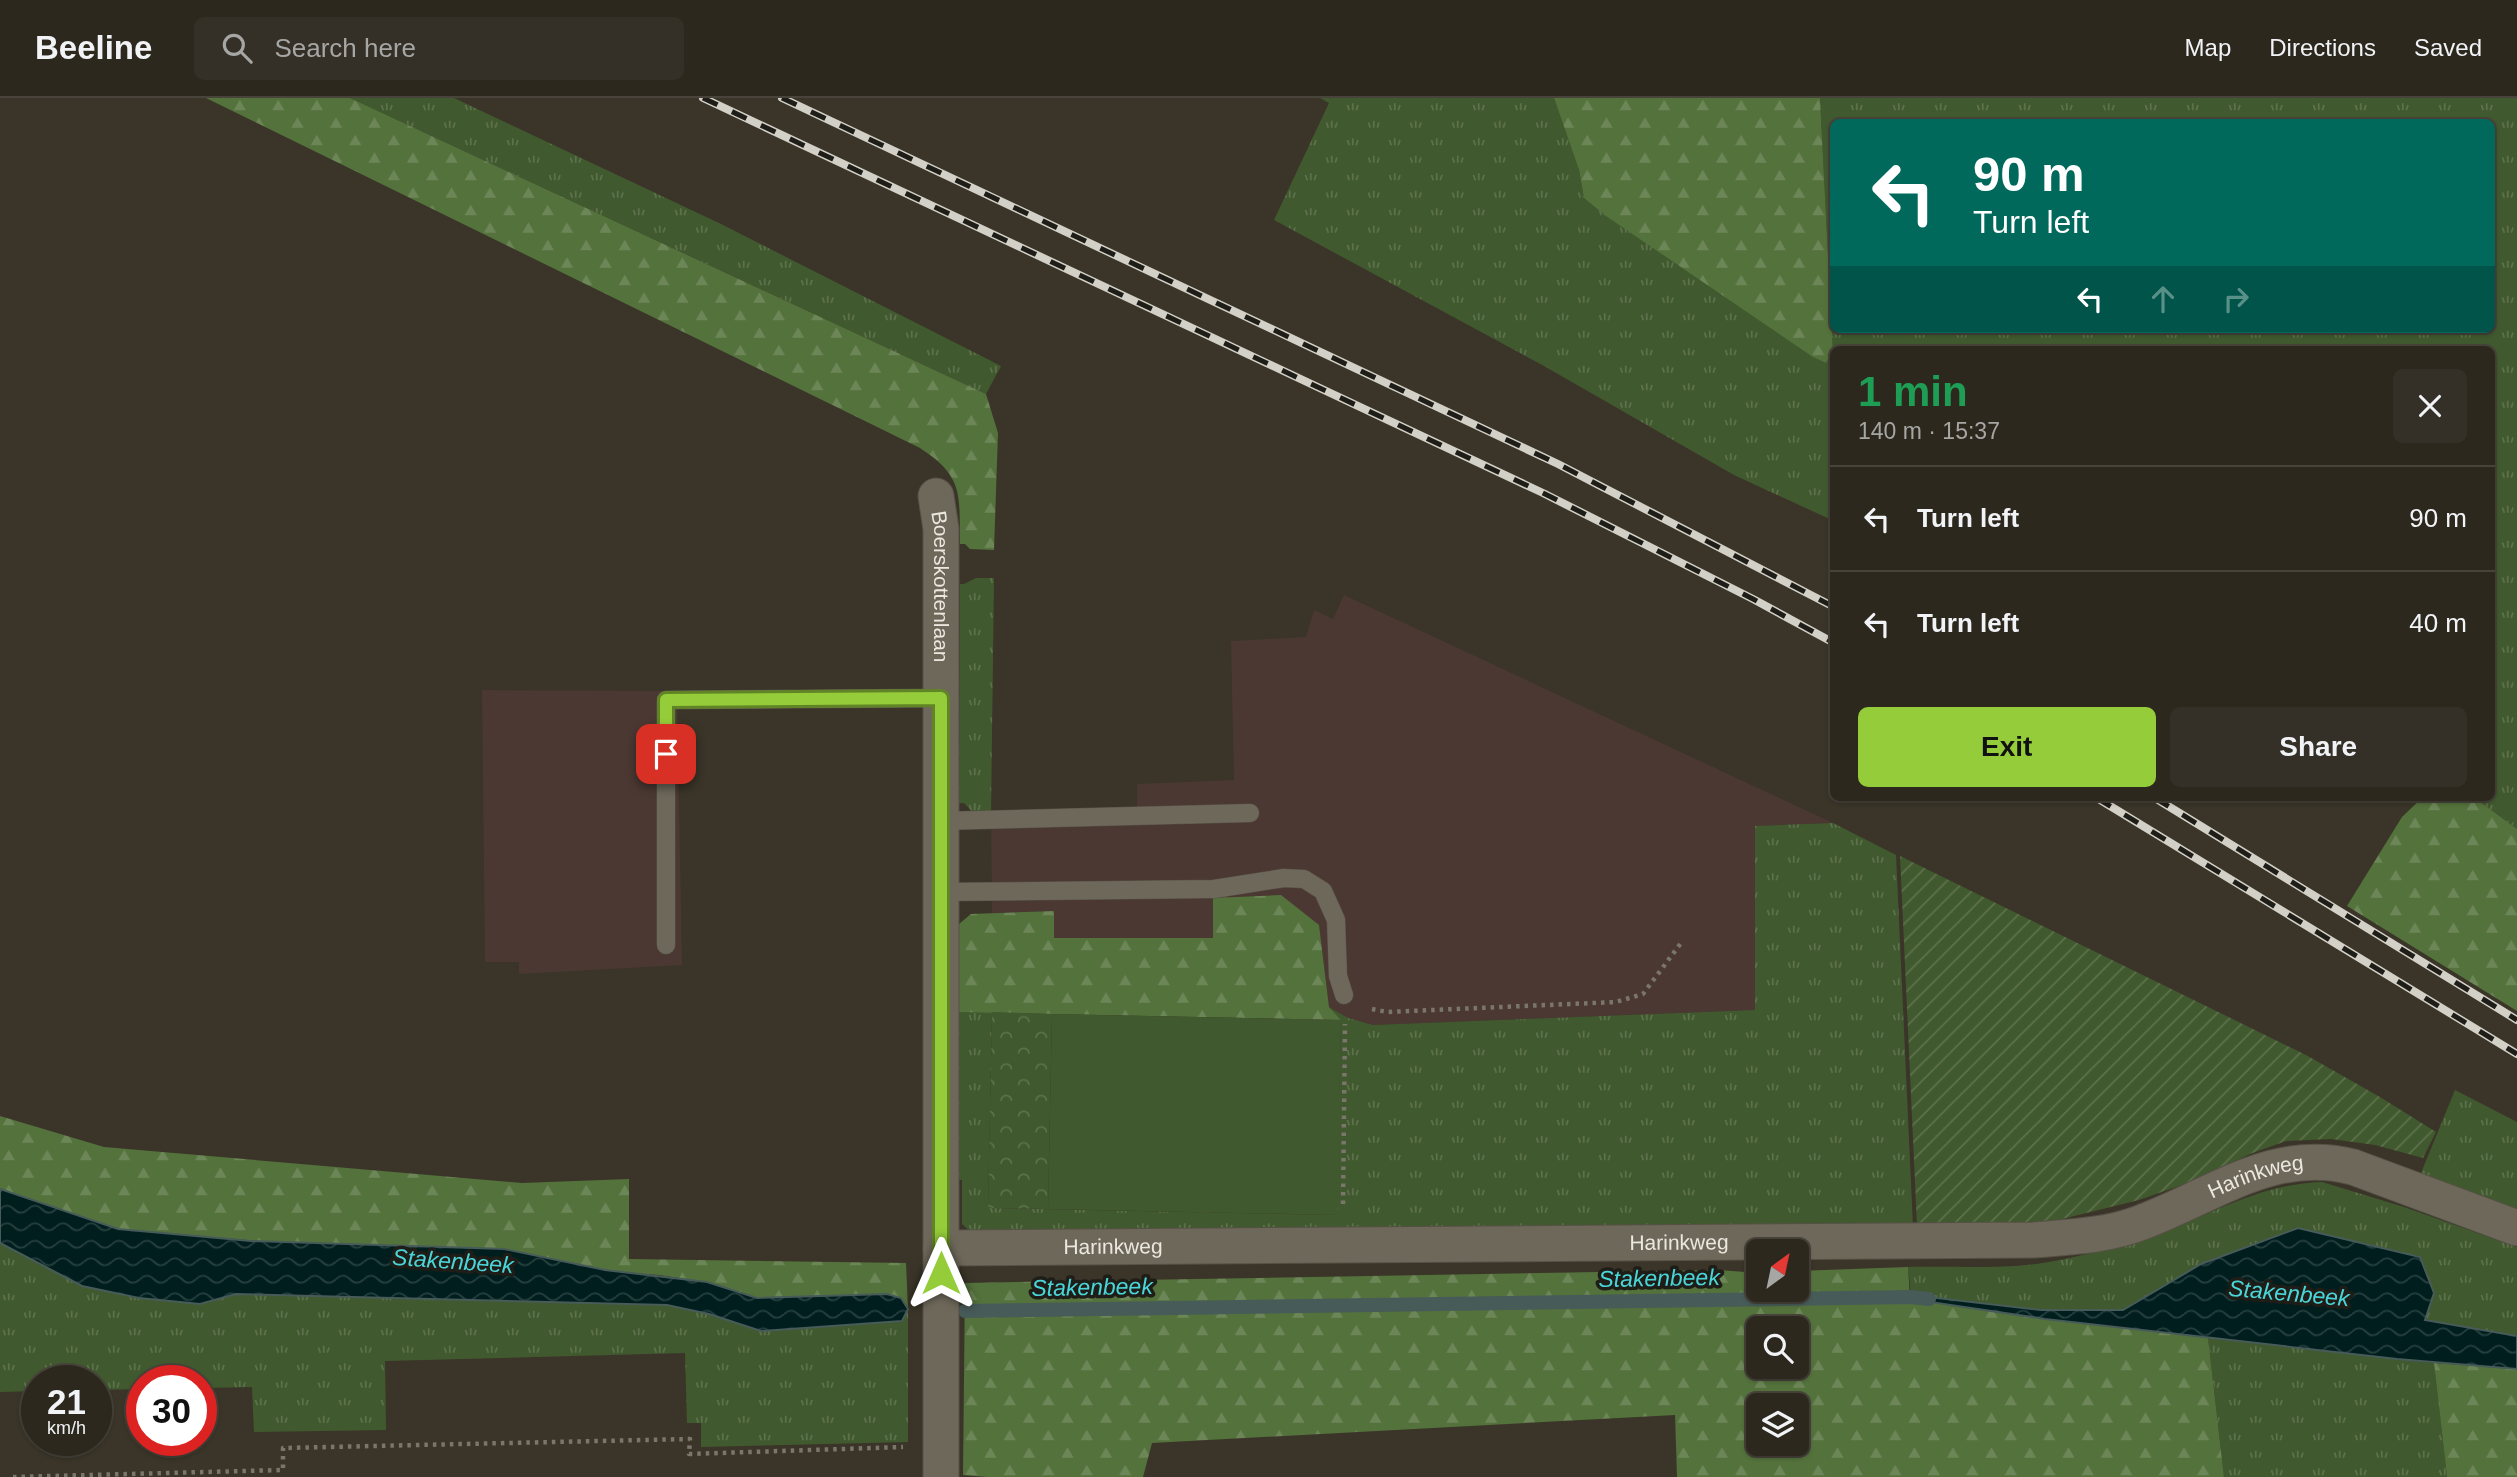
<!DOCTYPE html>
<meta charset="utf-8">
<style>
body{margin:0;font-family:Arial,sans-serif;background:#343027;color:#f1f3f6;height:100vh;display:flex;flex-direction:column;font-size:26px;white-space:nowrap}
*{box-sizing:border-box;margin:0}
p{font-size:23px;color:#a6a6a4}
.icon{flex:none;width:38px;height:38px;fill:none;stroke:currentColor;stroke-width:2;stroke-linecap:round;stroke-linejoin:round}
.map{position:relative;flex:1;overflow:hidden}
.panel{position:absolute;left:1830px;top:248px;width:665px;height:455px;display:flex;flex-direction:column;background:#2c281e;border-radius:10px;box-shadow:0 2px 5px #0004,0 0 0 2px #48443c}
.panel>*{flex:none}
.top-card{position:absolute;left:1830px;top:21px;width:665px;height:214px;border-radius:10px;box-shadow:0 2px 5px #0004,0 0 0 2px #48443c;background:#00695c;color:#fff;overflow:hidden}
.needle{width:46px;rotate:33deg}
.buttons{position:absolute;left:1746px;top:1141px;display:grid;gap:14px}
.buttons a{display:grid;place-items:center;width:63px;height:63px;border-radius:10px;background:#2c281e;box-shadow:0 2px 5px #0004,0 0 0 2px #48443c;font-size:35px}
.speed{position:absolute;left:21px;top:1267px;display:flex;gap:14px;font-size:35px;font-weight:700;text-align:center}
.speed>*{display:grid;place-content:center;width:91px;height:91px;border-radius:50%;background:#2c281e;box-shadow:0 2px 5px #0004,0 0 0 2px #48443c;line-height:1}
.speed small{font-size:18px;font-weight:400}
.speed .limit{border:10px solid #d22;background:#fff;color:#111}
.pin{position:absolute;display:grid;place-items:center;width:60px;height:60px;color:#fff;margin:-30px;border-radius:14px;box-shadow:0 4px 10px #0006}
.me{position:absolute;width:77px;margin:-38px;rotate:0deg;stroke-linejoin:round;filter:drop-shadow(0 0 5px #0008)}
.turn{display:flex;align-items:center;gap:24px;height:147px;padding:0 28px;font-size:32px}
.turn .icon{width:91px;height:91px;stroke-width:2.5}
.turn b{display:block;font-size:49px;line-height:60px}
.lanes{display:flex;align-items:center;height:66px;padding:0 28px;background:#0003;justify-content:center;gap:35px;direction:ltr}
.lanes .off{opacity:.35}
.round{display:grid;place-items:center;flex:none;width:74px;height:74px;border-radius:10px;background:#343027}
.summary{display:flex;align-items:center;justify-content:space-between;height:119px;padding:0 28px}
h1{font-size:42px;font-weight:800;line-height:52px;color:#1e9e55}
.cta{display:flex;gap:14px;margin-top:auto;padding:14px 28px}
.cta a{flex:1;height:80px;border-radius:10px;background:#95cc3a;color:#111;font-size:28px;font-weight:800;line-height:80px;text-align:center}
.cta a+a{background:#343027;color:#f1f3f6}
ul{padding:0;list-style:none}
li{display:flex;align-items:center;gap:21px;height:105px;padding:0 28px;border-top:2px solid #48443c}
li div{flex:1}
li b{display:block;font-size:26px}
li em{font-style:normal}
header{display:flex;align-items:center;gap:42px;box-sizing:border-box;height:98px;padding:0 35px;background:#2c281e;border-bottom:2px solid #48443c}
header strong{font-size:33px}
nav{display:flex;gap:38px;margin-inline-start:auto;font-size:24px}
.search{width:490px;height:63px;background:#343027;display:flex;align-items:center;gap:18px;box-sizing:border-box;padding:0 24px;border-radius:10px;color:#a6a6a4;font-size:26px}
.map>svg:first-child{display:block}
.commercial{fill:#4b3832}
.grass{fill:url(#grass-tufts);fill-rule:evenodd}
.forest{fill:url(#forest-firs);fill-rule:evenodd}
.park{fill:url(#park-crowns)}
.garden{fill:url(#garden-furrows)}
.pitch{fill:#41592e}
.water{fill:url(#water-waves);stroke:#475b59;stroke-width:2}
.lines{fill:none;stroke-linecap:round;stroke-linejoin:round}
.stream{stroke:#475b59;stroke-width:14}
.service-casing{stroke:#565146;stroke-width:19}
.minor-casing{stroke:#565146;stroke-width:37}
.path{stroke:#7a766b;stroke-width:4.5;stroke-dasharray:3.5 5;stroke-linecap:butt}
.service{stroke:#6e685a;stroke-width:18}
.minor{stroke:#6e685a;stroke-width:35}
.rail-casing{stroke:#d3d0c7;stroke-width:8}
.rail{stroke:#1f1d17;stroke-width:5;stroke-dasharray:16;stroke-linecap:butt}
.route-casing{stroke:#618526;stroke-width:18}
.route{stroke:#95cc3a;stroke-width:12}
.labels{text-anchor:middle;stroke-width:7;stroke-linejoin:round;paint-order:stroke}
.street-label{font-size:21px;fill:#ebe8e0;stroke:#1f1d17}
.water-label{font-size:23px;font-style:italic;fill:#4ad5d9;stroke:#1f1d17}
</style>
<header>
<strong>Beeline</strong>
<div class="search"><svg class="icon" aria-label="search" viewBox="0 0 24 24"><circle cx="10" cy="10" r="6"/><path d="M15 15l6 6"/></svg>Search here</div>
<nav><a>Map</a><a>Directions</a><a>Saved</a></nav>
</header>
<div class="map">
<svg width="2517" height="1379" viewBox="0 0 2517 1379">
<defs>
<pattern id="grass-tufts" width="24" height="20" patternUnits="userSpaceOnUse" patternTransform="scale(1.75)"><rect width="24" height="20" fill="#41592e"/><path d="M3 7l-1-3M5 7V3M7 7l1-3M15 17l-1-3M17 17v-4M19 17l1-3" fill="none" stroke="#5d714c"/></pattern>
<pattern id="forest-firs" width="22" height="20" patternUnits="userSpaceOnUse" patternTransform="scale(1.75)"><rect width="22" height="20" fill="#54723c"/><path d="M5 1l3.5 6h-7zM16 11l3.5 6h-7z" fill="#6d8658"/></pattern>
<pattern id="park-crowns" width="20" height="18" patternUnits="userSpaceOnUse" patternTransform="scale(1.75)"><rect width="20" height="18" fill="#41592e"/><path d="M2 6a3 3 0 1 1 6 0M12 15a3 3 0 1 1 6 0" fill="none" stroke="#5d714c"/></pattern>
<pattern id="garden-furrows" width="10" height="10" patternUnits="userSpaceOnUse" patternTransform="scale(1.75)"><rect width="10" height="10" fill="#41592e"/><path d="M-1 1l2-2M0 10L10 0M9 11l2-2" fill="none" stroke="#5d714c"/></pattern>
<pattern id="water-waves" width="16" height="10" patternUnits="userSpaceOnUse" patternTransform="scale(1.75)"><rect width="16" height="10" fill="#011e1f"/><path d="M0 5q4-4 8 0t8 0" fill="none" stroke="#263f3f"/></pattern>
</defs>
<rect width="100%" height="100%" fill="#3a3528"/>
<g class="commercial">
<path d="M1344 497 1833 725 1755 728 1756 912 1373 927 1348 920 1329 909 1319 827 1214 840H1054V813L992 815 991 716 1137 712V686L1234 682 1231 543 1306 539 1314 512 1333 521Z"/>
<path d="M482 592 677 593 682 867 519 876V864H485Z"/>
</g>
<g class="grass">
<path d="M350 0H454L721 126 1001 268 986 296Z"/>
<path d="M1320 0H1554L1579 72 1584 100 1826 265 1833 255 1820 0H2517V731L2475 700H2492V252H1834V423L1734 377 1544 268 1274 122 1329 5ZM1834 24H2492V231H1834Z"/>
<path d="M976 480H994L991 716H974L964 705H959L960 486H964Z"/>
<path d="M1833 725 1896 757 1913 1129 974 1137 962 1126V1082L953 1081 959 1072V914H992L988 1110 1336 1117 1341 922 1329 909 1348 920 1373 927 1755 912V728Z"/>
<path d="M2455 992 2517 1024V1113L2421 1075Z"/>
<path d="M2322 1084 2404 1109 2517 1149V1238L2425 1222 2201 1166 2123 1212H2041L1911 1197 1908 1169C1950 1168 1994 1171 2036 1166 2075 1161 2113 1149 2150 1138 2210 1119 2256 1086 2322 1084Z"/>
<path d="M0 1145 23 1155 200 1206 236 1196 667 1207C744 1225 824 1226 902 1223L908 1211V1344L701 1349V1325H687L685 1255 385 1263 386 1332 254 1334 252 1289 201 1290V1283H142V1291L96 1292V1283H37V1293L0 1294Z"/>
<path d="M2208 1240 2434 1265 2447 1379H2224Z"/>
</g>
<g class="forest">
<path d="M206 0H350L986 296 998 335 994 452 970 451 965 446H960C959 398 965 379 920 350Z"/>
<path d="M1554 0H1820L1833 255 1826 265 1813 259 1606 118 1584 100 1579 72Z"/>
<path d="M2422 700H2475L2517 731V913L2347 808 2402 719Z"/>
<path d="M1281 797 1319 827 1329 909 1341 922 959 914V826L971 816 1054 813V840H1213V800Z"/>
<path d="M0 1018 104 1049 522 1085 629 1081V1161L906 1165 908 1211 901 1200 887 1196 757 1200 707 1184 659 1177 118 1131 0 1091Z"/>
<path d="M1908 1169 1910 1201 2045 1221 2208 1240 2224 1379H1677L1675 1317 1152 1345 1143 1379H987L963 1377 965 1185 1718 1172 1759 1175V1192H1797V1173ZM1759 1230H1797V1269H1759ZM1759 1307H1797V1346H1759Z"/>
<path d="M2434 1265 2517 1271V1379H2447Z"/>
</g>
<path class="park" d="M992 914 1052 916 1048 1111 988 1110Z"/>
<path class="garden" d="M1900 758 2306 957 2380 999 2436 1034 2423 1060 2375 1047 2331 1041 2286 1043 2250 1056 2199 1081 2139 1102 2054 1123 1917 1128Z"/>
<path class="pitch" d="M1052 916 1341 922 1337 1117 1048 1111Z"/>
<g class="water">
<path d="M0 1091 118 1131 251 1143 504 1151 605 1172 707 1184 757 1200 887 1196 901 1200 908 1211 902 1223 761 1233 709 1216 667 1207 236 1196 200 1206 139 1200 82 1188 0 1145Z"/>
<path d="M2298 1130 2420 1159 2434 1195 2425 1222 2517 1238V1271L2397 1261 2045 1221 1910 1201 1911 1197 2041 1212H2123L2201 1166Z"/>
</g>
<g class="lines">
<path class="stream" d="M965 1213 1911 1199 1929 1201"/>
<defs>
<g id="service">
<path d="M941 723 1250 715"/>
<path d="M941 794 1214 791 1284 780 1304 781 1323 793 1336 822 1338 878 1344 897"/>
<path d="M666 847V602L941 600"/>
</g>
<g id="minor">
<path id="s1" d="M936 398 941 431V1379"/>
<path id="s2" d="M941 1150 2034 1142C2069 1139 2106 1138 2140 1125 2211 1099 2274 1048 2353 1069L2517 1130"/>
</g>
</defs>
<use href="#service" class="service-casing"/>
<use href="#minor" class="minor-casing"/>
<g class="path">
<path d="M1372 911 1387 914 1616 904 1643 896 1681 845"/>
<path d="M1343 1106 1345 926"/>
<path d="M13 1379 283 1372V1350L690 1341 689 1356 903 1349"/>
</g>
<use href="#service" class="service"/>
<use href="#minor" class="minor"/>
<defs>
<g id="rail">
<path d="M703 0 1543 395 1753 501 1834 545"/>
<path d="M782 0 1558 366 1834 509"/>
<path d="M2097 700 2517 956"/>
<path d="M2155 700 2517 922"/>
</g>
</defs>
<use href="#rail" class="rail-casing"/>
<use href="#rail" class="rail"/>
</g>
<g class="lines">
<defs>
<path id="route" d="M666 656V602L941 600V1175"/>
</defs>
<use href="#route" class="route-casing"/>
<use href="#route" class="route"/>
</g>
<g class="labels">
<g class="street-label">
<text dy="7" stroke="none"><textPath href="#s1" startOffset="91">Boerskottenlaan</textPath></text>
<text dy="7" stroke="none"><textPath href="#s2" startOffset="1326">Harinkweg</textPath></text>
<text dy="7" stroke="none"><textPath href="#s2" startOffset="738">Harinkweg</textPath></text>
<text dy="7" stroke="none"><textPath href="#s2" startOffset="172">Harinkweg</textPath></text>
</g>
<g class="water-label">
<text transform="translate(453 1163) rotate(4)" y="8">Stakenbeek</text>
<text transform="translate(1659 1180) rotate(-1)" y="8">Stakenbeek</text>
<text transform="translate(1092 1189) rotate(-1)" y="8">Stakenbeek</text>
<text transform="translate(2289 1195) rotate(5)" y="8">Stakenbeek</text>
</g>
</g>
</svg>
<div class="buttons">
<a><svg class="needle" viewBox="-14 -14 28 28"><path d="M0-13l5 13h-10z" fill="#e53935"/><path d="M0 13l5-13h-10z" fill="#a6a6a4"/></svg></a>
<a><svg class="icon" aria-label="search" viewBox="0 0 24 24"><circle cx="10" cy="10" r="6"/><path d="M15 15l6 6"/></svg></a>
<a><svg class="icon" aria-label="layers" viewBox="0 0 24 24"><path d="M12 4l9 5-9 5-9-5zM3 14l9 5 9-5"/></svg></a>
</div>
<div class="speed"><div>21<small>km/h</small></div><div class="limit">30</div></div>
<div class="pin" style="left:666px;top:656px;background:#d93025"><svg class="icon" aria-label="arrive" viewBox="0 0 24 24"><path d="M6 21V4h12l-3 4 3 4H6"/></svg></div>
<svg class="me" style="left:941px;top:1175px" viewBox="-20 -20 40 40"><path d="M0-17L14 15 0 8-14 15z" fill="#95cc3a" stroke="#fff" stroke-width="4"/></svg>
<div class="top-card">
<div class="turn"><svg class="icon" aria-label="left" viewBox="0 0 24 24"><path d="M17 20v-9H6M10 6l-5 5 5 5"/></svg><div><b>90 m</b>Turn left</div></div>
<div class="lanes"><svg class="icon" aria-label="left" viewBox="0 0 24 24"><path d="M17 20v-9H6M10 6l-5 5 5 5"/></svg><svg class="icon off" aria-label="ahead" viewBox="0 0 24 24"><path d="M12 20V5M6 11l6-6 6 6"/></svg><svg class="icon off" aria-label="right" viewBox="0 0 24 24"><path d="M7 20v-9h11M14 6l5 5-5 5"/></svg></div>
</div>
<section class="panel">
<div class="summary"><div><h1>1 min</h1><p>140 m · 15:37</p></div><a class="round"><svg class="icon" aria-label="close" viewBox="0 0 24 24"><path d="M6 6l12 12M18 6L6 18"/></svg></a></div>
<ul>
<li><svg class="icon" aria-label="left" viewBox="0 0 24 24"><path d="M17 20v-9H6M10 6l-5 5 5 5"/></svg><div><b>Turn left</b></div><em>90 m</em></li>
<li><svg class="icon" aria-label="left" viewBox="0 0 24 24"><path d="M17 20v-9H6M10 6l-5 5 5 5"/></svg><div><b>Turn left</b></div><em>40 m</em></li>
</ul>
<div class="cta"><a>Exit</a><a>Share</a></div>
</section>
</div>
